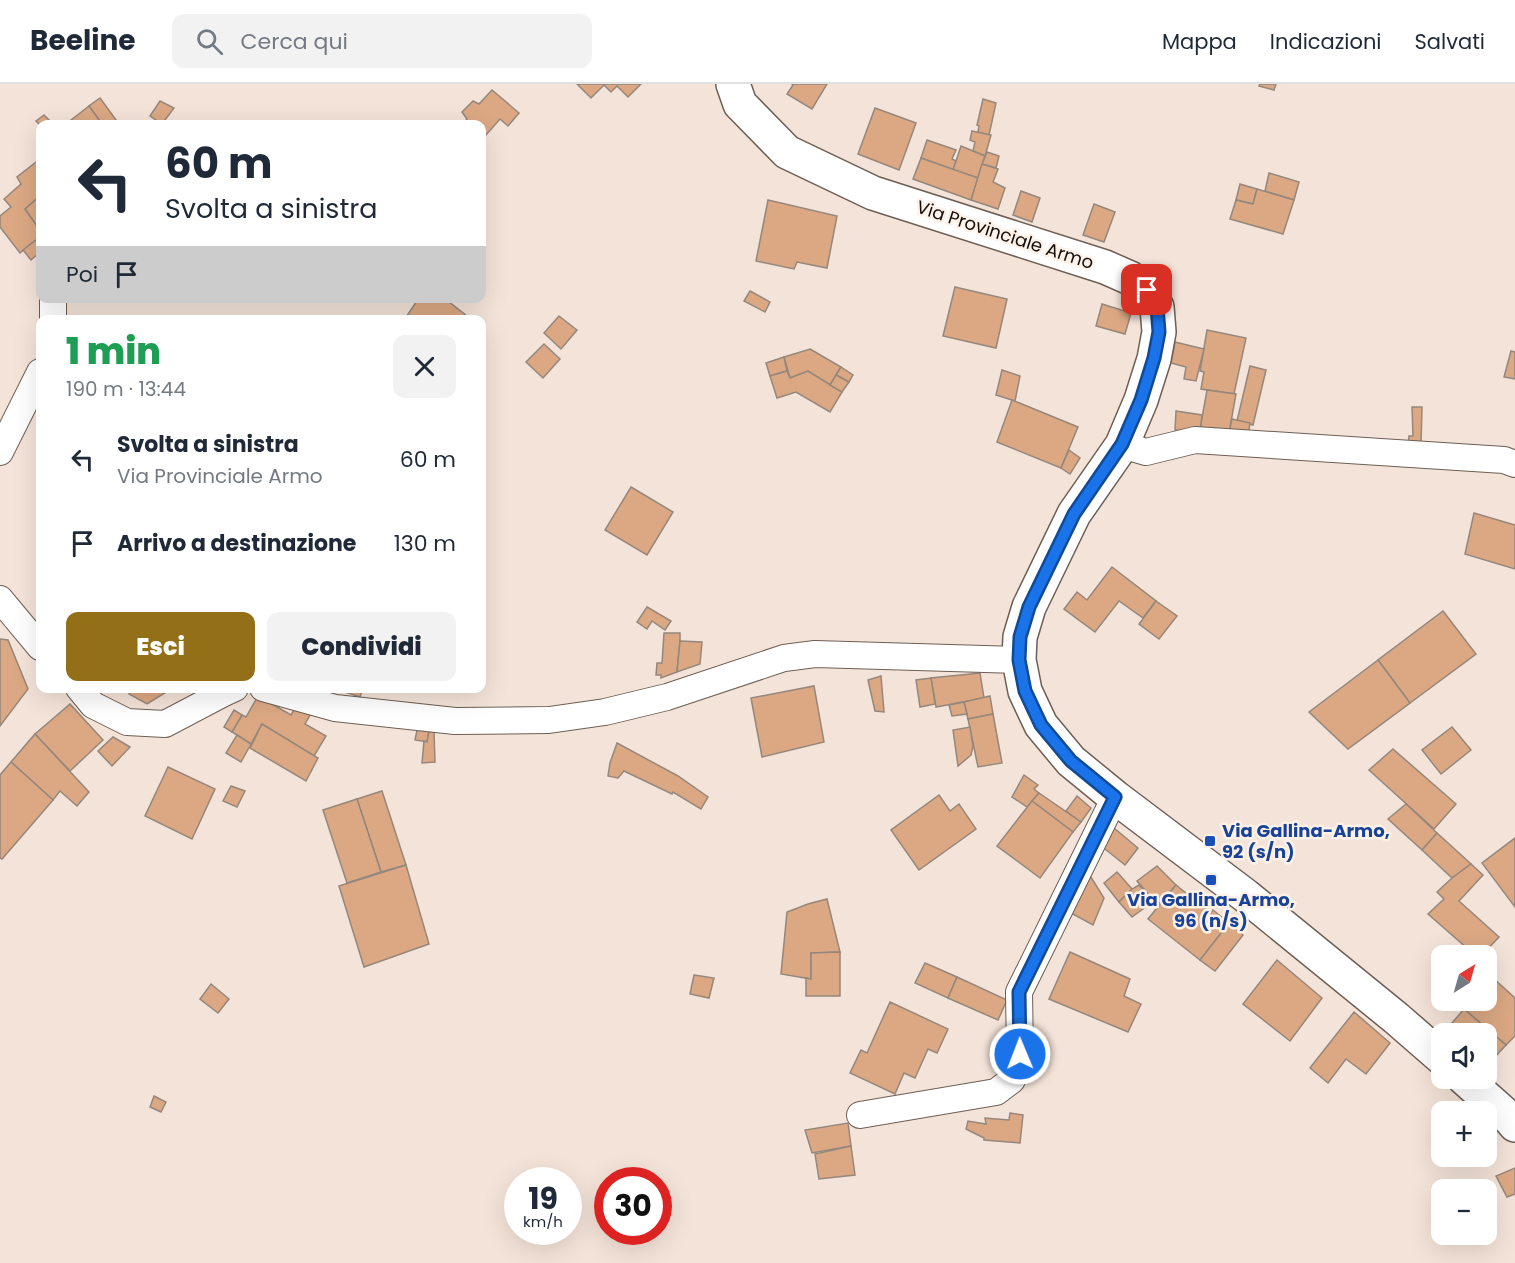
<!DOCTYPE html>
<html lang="it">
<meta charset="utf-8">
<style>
body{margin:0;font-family:Poppins,sans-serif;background:#f2f2f3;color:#1f2937;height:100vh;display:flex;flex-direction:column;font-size:22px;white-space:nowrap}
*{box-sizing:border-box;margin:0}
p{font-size:20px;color:#747a83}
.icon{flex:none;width:33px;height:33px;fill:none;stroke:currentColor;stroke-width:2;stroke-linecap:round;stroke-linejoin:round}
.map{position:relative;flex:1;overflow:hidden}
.panel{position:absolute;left:36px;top:231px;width:450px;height:378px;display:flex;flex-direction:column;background:#fff;border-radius:12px;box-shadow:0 6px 24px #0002}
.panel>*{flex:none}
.banner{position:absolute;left:36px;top:36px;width:450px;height:183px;border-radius:12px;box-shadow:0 6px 24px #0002;background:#fff;color:#1f2937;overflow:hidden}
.needle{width:39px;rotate:37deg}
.buttons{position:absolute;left:1431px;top:861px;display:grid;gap:12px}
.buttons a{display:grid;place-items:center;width:66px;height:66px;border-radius:12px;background:#fff;box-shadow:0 6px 24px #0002;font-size:30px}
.speed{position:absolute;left:504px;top:1083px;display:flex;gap:12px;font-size:30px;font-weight:700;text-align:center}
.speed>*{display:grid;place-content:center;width:78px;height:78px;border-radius:50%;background:#fff;box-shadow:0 6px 24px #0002;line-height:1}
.speed small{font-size:15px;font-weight:400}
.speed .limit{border:9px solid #d22;background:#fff;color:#111}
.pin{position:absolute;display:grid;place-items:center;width:51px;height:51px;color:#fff;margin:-26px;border-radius:12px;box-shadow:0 3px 9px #0006}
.me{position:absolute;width:66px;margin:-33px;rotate:359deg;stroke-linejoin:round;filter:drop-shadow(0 0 4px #0008)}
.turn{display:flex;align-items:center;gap:21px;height:126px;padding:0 30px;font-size:27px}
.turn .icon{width:78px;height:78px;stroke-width:2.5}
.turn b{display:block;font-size:42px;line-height:51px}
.then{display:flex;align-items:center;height:57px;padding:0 30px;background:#0003;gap:12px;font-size:22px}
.round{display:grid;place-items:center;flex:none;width:63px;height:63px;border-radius:12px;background:#f2f2f3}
.headline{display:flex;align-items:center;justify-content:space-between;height:102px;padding:0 30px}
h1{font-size:36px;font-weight:800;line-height:45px;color:#1e9e55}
.primary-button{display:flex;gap:12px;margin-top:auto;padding:12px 30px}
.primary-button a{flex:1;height:69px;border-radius:12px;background:#937018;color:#fff;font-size:24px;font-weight:800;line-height:69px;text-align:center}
.primary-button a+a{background:#f2f2f3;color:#1f2937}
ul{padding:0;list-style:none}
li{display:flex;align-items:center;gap:18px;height:84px;padding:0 30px}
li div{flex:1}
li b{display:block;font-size:22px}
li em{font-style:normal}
header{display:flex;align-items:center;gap:36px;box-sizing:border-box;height:84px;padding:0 30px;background:#fff;border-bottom:2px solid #e0e1e3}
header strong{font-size:28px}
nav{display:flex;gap:33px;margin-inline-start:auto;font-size:21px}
.search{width:420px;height:54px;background:#f2f2f3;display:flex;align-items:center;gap:15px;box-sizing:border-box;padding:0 21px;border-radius:12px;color:#747a83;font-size:22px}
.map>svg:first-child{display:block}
.building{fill:#dba883;stroke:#95877c;stroke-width:1.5}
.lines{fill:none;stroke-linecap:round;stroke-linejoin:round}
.street-casing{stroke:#6d5f55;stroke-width:28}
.secondary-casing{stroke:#6d5f55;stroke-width:36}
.street{stroke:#fff;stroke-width:26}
.secondary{stroke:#fff;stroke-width:33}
.route-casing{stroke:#114b97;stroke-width:15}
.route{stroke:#1a73e8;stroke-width:10}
.transit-dot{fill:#1a4fb4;stroke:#fef1e8;stroke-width:2}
.labels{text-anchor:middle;stroke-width:5;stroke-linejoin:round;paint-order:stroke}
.street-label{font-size:18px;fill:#140f0b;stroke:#fef1e8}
.transit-label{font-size:18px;font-weight:bold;fill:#164399;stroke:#fef1e8;text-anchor:start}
</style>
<header>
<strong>Beeline</strong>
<div class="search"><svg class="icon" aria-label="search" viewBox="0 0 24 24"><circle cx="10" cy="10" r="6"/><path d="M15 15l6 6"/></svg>Cerca qui</div>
<nav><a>Mappa</a><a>Indicazioni</a><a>Salvati</a></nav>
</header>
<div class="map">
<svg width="1515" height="1179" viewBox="0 0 1515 1179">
<rect width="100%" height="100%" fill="#f4e3d8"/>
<g class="building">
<path d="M577 0H605L591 14Z"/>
<path d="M605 0H641L628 13 617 2 611 8 604 1Z"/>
<path d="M792 0H827L812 25 787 10 793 1Z"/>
<path d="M1260 0H1276L1274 6 1259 2Z"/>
<path d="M492 6 519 29 508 42 500 35 486 51 482 47V40H462L467 35 462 28 473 17 479 20Z"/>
<path d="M100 14 119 40H102L89 22Z"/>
<path d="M983 15 996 19 989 51 978 48 979 42 977 41Z"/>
<path d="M160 17 174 24 162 40 150 32Z"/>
<path d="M89 22 102 40H66Z"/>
<path d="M875 24 916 39 899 86 858 70Z"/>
<path d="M44 31 53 40 40 41 36 37Z"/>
<path d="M972 47 991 51 985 72 973 67 975 58 970 56Z"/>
<path d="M927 56 956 66 952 75 956 77 953 86 921 74Z"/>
<path d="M961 62 985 72 978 94 953 86Z"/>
<path d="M987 68 999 72 996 84 982 80Z"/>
<path d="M921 74 978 94 971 116 913 95Z"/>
<path d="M40 75V112L25 125 40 146V153L20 169 0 143V132L11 123 4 115 21 100 17 93Z"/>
<path d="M982 80 998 85 993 98 1005 104 998 125 971 116Z"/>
<path d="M1269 89 1299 98 1294 116 1265 107Z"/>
<path d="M1240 100 1257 105 1253 120 1236 116Z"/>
<path d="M1257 105 1294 116 1283 150 1230 135 1236 116 1253 120Z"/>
<path d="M1021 107 1040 114 1032 138 1013 131Z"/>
<path d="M40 112V146L25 125Z"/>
<path d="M768 116 837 132 827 184 797 178 794 185 756 177Z"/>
<path d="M1094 120 1115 128 1104 158 1083 151Z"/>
<path d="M40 153V168L31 176 23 166Z"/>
<path d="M955 203 1007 215 996 264 943 252Z"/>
<path d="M750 207 770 218 765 228 744 217Z"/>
<path d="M419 214H444L467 232 465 236H404Z"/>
<path d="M1102 220 1131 229 1125 250 1096 242Z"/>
<path d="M559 232 577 246 561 265 544 249Z"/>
<path d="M1207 246 1246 254 1234 310 1201 305 1204 288 1200 287Z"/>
<path d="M1175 258 1204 265 1196 297 1184 295 1186 283 1171 279Z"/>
<path d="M544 260 560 275 543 294 526 278Z"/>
<path d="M810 265 841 283 830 301 808 287 790 294 784 273Z"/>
<path d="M1511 267 1515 268V295L1504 293Z"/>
<path d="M784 273 787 287 770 292 766 279Z"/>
<path d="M1250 282 1266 286 1253 341 1237 337Z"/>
<path d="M841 283 853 291 849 298 836 291Z"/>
<path d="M1002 286 1020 292 1015 317 996 311Z"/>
<path d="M787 287 790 294 808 287 842 308 830 328 796 308 777 314 770 292Z"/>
<path d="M836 291 849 298 842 308 830 301Z"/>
<path d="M1207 306 1236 310 1229 349 1200 345Z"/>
<path d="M1012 316 1078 343 1061 384 997 358Z"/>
<path d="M1412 323H1422L1421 361H1408L1409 352H1413Z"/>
<path d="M1176 327 1202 331 1200 348 1175 346Z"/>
<path d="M1232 335 1250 339 1248 351 1229 349Z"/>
<path d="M1069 366 1080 374 1070 390 1061 384Z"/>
<path d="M631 403 673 428 647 471 605 446Z"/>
<path d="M1474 429 1515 441V485L1465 470Z"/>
<path d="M1112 483 1156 517 1143 534 1119 517 1095 548 1064 525 1077 508 1087 516Z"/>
<path d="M1156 517 1177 532 1159 555 1139 540Z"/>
<path d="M647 523 671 537 665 546 652 537 647 545 637 538Z"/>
<path d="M1443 527 1476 570 1410 619 1378 576Z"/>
<path d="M664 549H680V557L677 588 661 594V591H656L657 579H662Z"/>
<path d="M0 555 8 556 28 605 0 642Z"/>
<path d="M680 557 702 558 700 580 677 588Z"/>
<path d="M1378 576 1410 619 1348 665 1309 628Z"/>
<path d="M980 589 984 614 936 623 931 594Z"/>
<path d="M881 592 884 628 875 627 868 596Z"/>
<path d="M931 594 935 620 920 623 916 596Z"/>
<path d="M814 602 824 658 762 673 751 614Z"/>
<path d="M131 604H173L147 620 129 610Z"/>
<path d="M342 604H363L360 613 342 607Z"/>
<path d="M258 612 291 631 299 618 313 626 305 640 326 652 314 672 262 640 251 660 232 648 242 631 246 633Z"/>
<path d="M990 612 993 630 968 635 964 618Z"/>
<path d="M964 618 967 630 952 632 949 621Z"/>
<path d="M70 620 103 656 70 687 35 650Z"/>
<path d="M234 626 242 631 232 648 224 643Z"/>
<path d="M993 630 1002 679 978 683 968 635Z"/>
<path d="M262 640 318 674 306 697 250 664Z"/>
<path d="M970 643 973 662 971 671 958 682 953 646Z"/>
<path d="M1452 643 1471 666 1441 690 1422 666Z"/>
<path d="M417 646 429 647 427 658 415 656Z"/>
<path d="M429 647 434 648 435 678 422 679 424 657 427 658Z"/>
<path d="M35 650 89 708 77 722 60 707 53 716 11 678Z"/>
<path d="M237 651 251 660 241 678 226 669Z"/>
<path d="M113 653 130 663 112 682 98 667Z"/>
<path d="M617 659 678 692 708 713 701 725 673 708 672 710 624 687 618 694 608 692 610 679Z"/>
<path d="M1393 665 1456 720 1434 745 1369 686Z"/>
<path d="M11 678 53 716 2 775 0 774V691Z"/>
<path d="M168 683 215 705 192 755 145 732Z"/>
<path d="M1024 691 1038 701 1034 705 1039 709 1027 723 1012 713Z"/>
<path d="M231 702 245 707 237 723 223 717Z"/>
<path d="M382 707 406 781 381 788 357 715Z"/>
<path d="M1039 709 1081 738 1073 748 1032 717Z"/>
<path d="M939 711 950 727 959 720 976 745 919 786 891 746Z"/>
<path d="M1077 712 1091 724 1081 738 1066 727Z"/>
<path d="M357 715 381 788 347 799 323 726Z"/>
<path d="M1032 717 1073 748 1040 794 997 762Z"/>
<path d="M1406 720 1437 749 1422 766 1388 735Z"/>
<path d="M1114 744 1138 764 1125 781 1100 761Z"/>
<path d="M1437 749 1471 780 1452 794 1422 766Z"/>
<path d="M1515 754V823L1482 779Z"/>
<path d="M1471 780 1483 791 1459 817 1499 853 1481 872H1476L1428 830 1444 815 1437 808 1452 794Z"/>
<path d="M406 781 429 860 364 883 339 802Z"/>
<path d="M1084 782 1104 814 1093 841 1067 827Z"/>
<path d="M1157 782 1176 801 1158 821 1137 797Z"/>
<path d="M1117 788 1132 805 1119 818 1104 799Z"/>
<path d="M1139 801 1154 817 1132 833 1119 818 1132 805Z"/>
<path d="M1176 801 1211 829 1213 826 1229 839 1200 876 1148 835Z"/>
<path d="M827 815 840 868 811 869V895L781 890 787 828 808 820Z"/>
<path d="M1229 839 1243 851 1215 887 1200 876Z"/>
<path d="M840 868V912H806V894L811 895V869Z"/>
<path d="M1070 868 1130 895 1124 912 1141 920 1128 948 1049 915Z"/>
<path d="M1277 876 1322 914 1290 957 1243 920Z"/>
<path d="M925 879 957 893 948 914 915 899Z"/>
<path d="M694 891 714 894 709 914 690 910Z"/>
<path d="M957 893 1007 916 998 936 948 914Z"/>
<path d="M1492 893 1515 914V952L1506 961 1464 925 1471 916H1486V899Z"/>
<path d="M211 900 229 915 218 929 200 915Z"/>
<path d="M890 918 948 945 937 969 928 965 915 994 904 989 895 1010 850 989 861 966 867 969Z"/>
<path d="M1464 925 1506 961 1493 975 1486 969V950H1464L1452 939Z"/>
<path d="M1354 928 1390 959 1366 990 1346 975 1328 999 1310 984Z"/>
<path d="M154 1012 166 1018 161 1028 150 1023Z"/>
<path d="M1010 1029 1023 1031 1020 1059 984 1056V1054L966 1045 968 1037 986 1040 985 1034 1009 1036Z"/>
<path d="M848 1039 851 1062 812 1069 805 1046Z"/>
<path d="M851 1062 855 1091 819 1095 815 1070Z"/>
<path d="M1515 1084V1110L1507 1113 1496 1092Z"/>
</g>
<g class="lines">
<defs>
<g id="street">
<path d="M53 236V214"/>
<path d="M1122 361 1146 368 1195 356 1504 376 1515 380"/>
<path d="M0 368 40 288"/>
<path d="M0 515 40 563"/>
<path d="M79 604 93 621 127 638 165 640 222 610 235 604"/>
<path d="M263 604 335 624 455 637 549 636 605 628 667 613 784 574 815 570 1019 576"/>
<path d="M860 1031 996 1008 1012 996 1020 970 1019 908 1115 713"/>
</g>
<g id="secondary">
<path d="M733 0 740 20 787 68 873 109 1105 183 1130 194 1147 206 1157 223 1159 248 1154 275 1141 316 1122 361 1074 430 1029 523 1020 553 1019 576 1025 607 1041 641 1071 677 1115 713 1246 812 1396 934 1442 974"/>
<path d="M1464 994 1510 1035 1515 1041"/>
</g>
</defs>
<use href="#street" class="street-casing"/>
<use href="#secondary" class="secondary-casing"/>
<use href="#street" class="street"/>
<use href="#secondary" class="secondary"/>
</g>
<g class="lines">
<defs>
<path id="route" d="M1020 970 1019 908 1115 713 1071 677 1041 641 1025 607 1019 576 1020 553 1029 523 1074 430 1122 360 1141 316 1154 274 1159 248 1157 223 1147 206"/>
</defs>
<use href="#route" class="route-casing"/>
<use href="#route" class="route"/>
</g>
<g class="transit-dot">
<rect x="1204" y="751" width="12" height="12" rx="3"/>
<rect x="1205" y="790" width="12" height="12" rx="3"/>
</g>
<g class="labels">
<g class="street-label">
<text transform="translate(1005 151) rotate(18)" y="6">Via Provinciale Armo</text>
</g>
<g class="transit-label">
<text x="1222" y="753">Via Gallina-Armo,<tspan x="1222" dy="21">92 (s/n)</tspan></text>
<text x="1211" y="822" text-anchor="middle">Via Gallina-Armo,<tspan x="1211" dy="21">96 (n/s)</tspan></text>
</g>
</g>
</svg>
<div class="buttons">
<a><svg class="needle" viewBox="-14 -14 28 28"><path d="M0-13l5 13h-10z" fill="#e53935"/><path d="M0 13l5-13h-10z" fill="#747a83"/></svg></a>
<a><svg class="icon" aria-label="sound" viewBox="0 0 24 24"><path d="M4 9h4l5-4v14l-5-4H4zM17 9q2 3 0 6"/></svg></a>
<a>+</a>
<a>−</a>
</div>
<div class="speed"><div>19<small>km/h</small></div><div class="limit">30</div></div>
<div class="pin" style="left:1147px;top:206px;background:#d93025"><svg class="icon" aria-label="arrive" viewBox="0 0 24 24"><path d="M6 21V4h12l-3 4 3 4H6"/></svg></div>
<svg class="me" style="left:1020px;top:970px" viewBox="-20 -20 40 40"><circle r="17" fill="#1a73e8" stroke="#fff" stroke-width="3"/><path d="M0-11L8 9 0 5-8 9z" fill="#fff"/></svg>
<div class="banner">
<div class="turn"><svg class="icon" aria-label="left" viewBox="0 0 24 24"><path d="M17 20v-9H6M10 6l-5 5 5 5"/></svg><div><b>60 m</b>Svolta a sinistra</div></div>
<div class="then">Poi<svg class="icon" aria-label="arrive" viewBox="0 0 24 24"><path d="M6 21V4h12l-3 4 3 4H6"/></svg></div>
</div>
<section class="panel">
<div class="headline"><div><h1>1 min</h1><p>190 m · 13:44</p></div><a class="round"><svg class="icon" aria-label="close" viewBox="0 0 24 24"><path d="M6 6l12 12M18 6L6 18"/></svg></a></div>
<ul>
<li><svg class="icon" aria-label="left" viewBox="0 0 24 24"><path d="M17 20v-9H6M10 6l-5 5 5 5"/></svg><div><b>Svolta a sinistra</b><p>Via Provinciale Armo</p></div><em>60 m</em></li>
<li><svg class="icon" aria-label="arrive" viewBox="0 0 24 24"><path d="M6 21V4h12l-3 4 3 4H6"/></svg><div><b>Arrivo a destinazione</b></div><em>130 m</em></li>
</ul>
<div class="primary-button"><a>Esci</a><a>Condividi</a></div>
</section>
</div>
